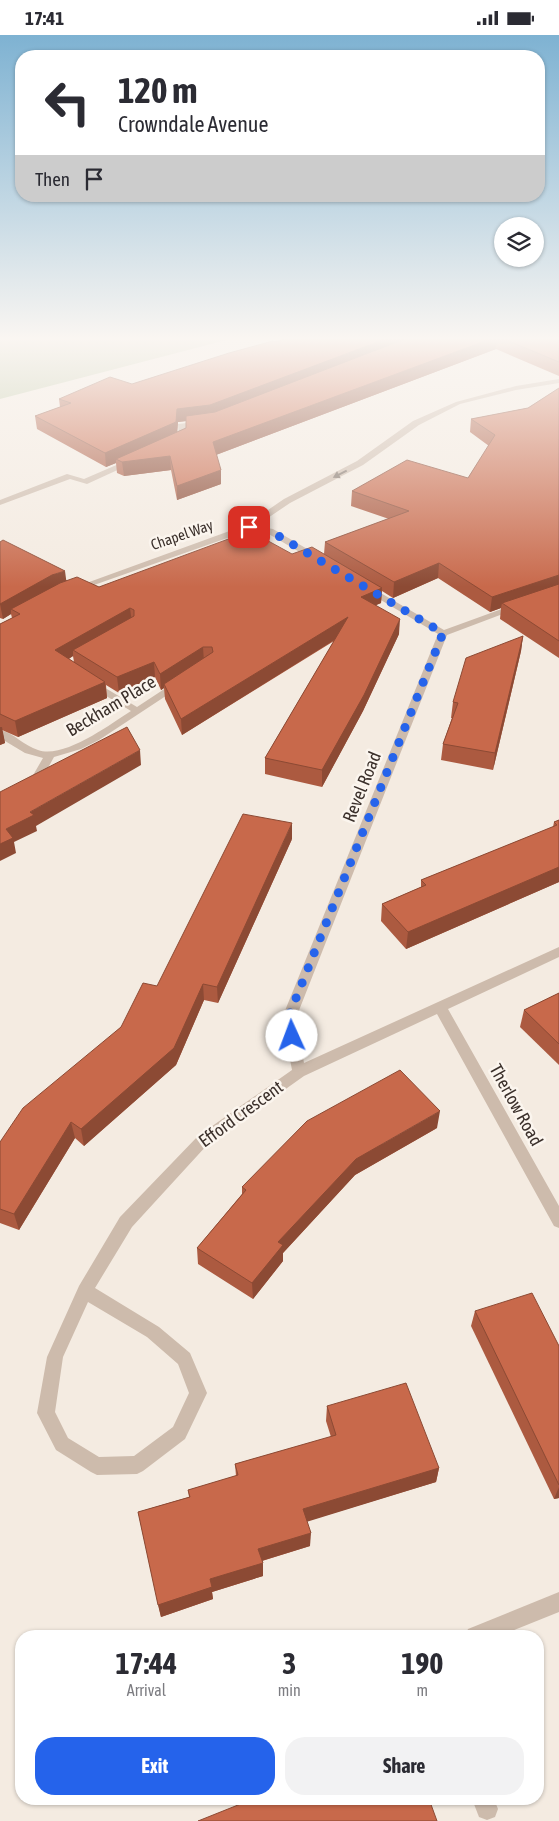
<!DOCTYPE html>
<style>
body{margin:0;font-family:"Asap Condensed",sans-serif;background:#f2f2f3;color:#2b2b33;height:100vh;display:flex;flex-direction:column;font-size:19px;white-space:nowrap}
*{box-sizing:border-box;margin:0}
p{font-size:16px;color:#7c7c81}
.icon{flex:none;width:28px;height:28px;fill:none;stroke:currentColor;stroke-width:2;stroke-linecap:round;stroke-linejoin:round}
.map{position:relative;flex:1;overflow:hidden}
.side{position:absolute;left:15px;top:1595px;width:529px;height:175px;display:flex;flex-direction:column;background:#fff;border-radius:20px;box-shadow:0 1px 4px #0004}
.side>*{flex:none}
.hud{position:absolute;left:15px;top:15px;width:530px;height:152px;border-radius:20px;box-shadow:0 1px 4px #0004;background:#fff;color:#2b2b33;overflow:hidden}
.fabs{position:absolute;left:494px;top:182px;display:grid;gap:10px}
.fabs a{display:grid;place-items:center;width:50px;height:50px;border-radius:50%;background:#fff;box-shadow:0 1px 4px #0004;font-size:25px}
.pin{position:absolute;display:grid;place-items:center;width:42px;height:42px;color:#fff;margin:-21px;border-radius:10px;box-shadow:0 2px 8px #0006}
.me{position:absolute;width:55px;margin:-28px;rotate:358deg;stroke-linejoin:round;filter:drop-shadow(0 0 4px #0008)}
.turn{display:flex;align-items:center;gap:18px;height:105px;padding:0 20px;font-size:22px}
.turn .icon{width:65px;height:65px;stroke-width:2.5}
.turn b{display:block;font-size:35px;line-height:42px}
.then{display:flex;align-items:center;height:48px;padding:0 20px;background:#0003;gap:10px;font-size:19px}
.eta{display:flex;justify-content:space-evenly;align-items:center;height:85px;text-align:center}
.eta b{font-size:30px;font-weight:700;line-height:35px}
.button{display:flex;gap:10px;margin-top:auto;padding:10px 20px}
.button a{flex:1;height:58px;border-radius:20px;background:#2563eb;color:#fff;font-size:20px;font-weight:700;line-height:58px;text-align:center}
.button a+a{background:#f2f2f3;color:#2b2b33}
.status{display:flex;justify-content:space-between;align-items:center;height:35px;padding:0 25px;background:#fff;direction:ltr}
.status svg{height:14px;fill:currentColor}
.map>svg:first-child{display:block}
.green{fill:#b8c4a0}
.lines{fill:none;stroke-linecap:round;stroke-linejoin:round}
.minor{fill:#cdbbac;fill-rule:evenodd}
.wall{fill:#ac5a40;fill-rule:evenodd}
.shaded-wall{fill:#8c4a34}
.building{fill:#c8694b;stroke:#8c4a34}
.oneway{fill:#7d6f65}
.route{stroke:#2563eb;stroke-width:9;stroke-dasharray:0 16.2}
.labels{text-anchor:middle;stroke-width:5;stroke-linejoin:round;paint-order:stroke}
.far-street-label{font-size:15px;fill:#3b302b;stroke:#fbf5ee}
.street-label{font-size:18px;fill:#3b302b;stroke:#fbf5ee}
</style>
<div class="status"><b>17:41</b><svg viewBox="0 0 49 12"><path d="M0 12V9h3v3zM5 12V6h3v6zM10 12V3h3v9zM15 12V0h3v12zM26 1h20v11H26zM47 4h2v5h-2z"/></svg></div>
<div class="map">
<svg width="559" height="1786" viewBox="0 0 559 1786">
<rect width="100%" height="100%" fill="#f4ebe1"/>
<path class="green" d="M0 302H238L0 364Z"/>
<g class="lines">
<g class="minor">
<path d="M559 344V348L516 355 460 369 419 390 363 430 290 468 256 491 273 494 321 522V526H315L267 498 250 495 77 556 70 554 246 490 284 464 357 426 413 386 456 367 516 351Z"/>
<path d="M203 386H206V390L185 393 186 405 173 408V404L179 402 178 389Z"/>
<path d="M128 425 135 427 87 449 70 444 0 470V465L67 439 84 444Z"/>
<path d="M367 550 444 595 513 570 521 572 447 600 296 983 304 1028 559 912V922L448 974 559 1171V1193L554 1191 437 979 304 1041 208 1109 132 1192 95 1253 159 1292 190 1318 207 1358 185 1404 143 1436 137 1439 97 1440 91 1437 56 1415 37 1378 47 1322 79 1251 120 1182 198 1101 292 1035 282 983 438 599 364 555 363 553ZM88 1267 147 1302 178 1329 189 1358 173 1392 134 1421 99 1422 68 1403 55 1377 63 1322Z"/>
<path d="M92 645 137 672 175 647H183L184 649 99 705 81 714 54 722 38 751H30L28 749 43 723 25 718 0 703V695C14 698 24 711 38 715 64 724 109 690 131 676L88 650V646Z"/>
<path d="M559 1557V1577L499 1601H465L468 1594Z"/>
<path d="M472 1764H494L498 1774 495 1782 487 1785 479 1782Z"/>
</g>
</g>
<g class="wall">
<path d="M290 302H559V341L496 314 216 420 221 449 177 465 171 435 124 441 117 438 116 428 106 432 37 394 35 381 60 372 59 364 132 349ZM186 386V393L177 397 178 387Z"/>
<path d="M559 353V623L500 584 501 573 490 577 438 543 393 563 382 556 381 568 376 570 399 599 363 676 322 752 265 739V723L334 606 182 700 165 664 164 653 161 655 155 642 119 658 106 650 107 663 18 702 2 695 5 708 0 710V589L12 583 11 579 3 584 0 583V507L66 545 99 552 292 519H324L325 507 389 484 351 471 352 456 468 443 489 411 470 397 471 384 528 373ZM73 621 74 627 69 624Z"/>
<path d="M523 601 521 616 493 735 441 725 443 709 452 683H451L453 667Z"/>
<path d="M559 785V847L406 914 381 886 382 869 421 852V845L553 792 554 787Z"/>
<path d="M292 804 218 968 204 965 176 1030 84 1111 75 1103 19 1195 0 1188V1107L121 992 157 951Z"/>
<path d="M559 958V1030L520 992 524 975Z"/>
<path d="M437 1093 355 1140 283 1218V1226L253 1264 198 1229 197 1213 242 1159V1152Z"/>
<path d="M475 1276 559 1311V1463L554 1464 471 1291Z"/>
<path d="M327 1371 439 1433 436 1447 307 1486 310 1511 262 1526 263 1541 212 1557 213 1564 161 1582 138 1477 189 1462 188 1455 236 1441 235 1429 331 1402 326 1386Z"/>
</g>
<g class="shaded-wall">
<path d="M391 302H422L211 383 178 387 177 401 116 424V428L106 432 105 418 177 374Z"/>
<path d="M496 302H497L496 314 213 421V407Z"/>
<path d="M170 421 171 435 124 441 122 427Z"/>
<path d="M221 435V449L177 465V451Z"/>
<path d="M439 528 438 543 393 563 394 547Z"/>
<path d="M65 536 67 551 11 574V579L3 584 0 569 52 540Z"/>
<path d="M559 540V554L502 568 501 573 490 577 492 562Z"/>
<path d="M382 553 381 568 360 577 361 562Z"/>
<path d="M130 573 132 588 73 615V621L57 630 55 615Z"/>
<path d="M348 582 347 597 182 700 181 684Z"/>
<path d="M400 584 399 599 363 676 322 752V735Z"/>
<path d="M523 601 521 616 493 735 495 718Z"/>
<path d="M203 612 204 627 164 649V653L161 655 160 639Z"/>
<path d="M154 627 155 642 119 658 117 642Z"/>
<path d="M105 647 107 663 18 702 15 686Z"/>
<path d="M0 692H2L5 708 0 710Z"/>
<path d="M140 715 141 730 36 791 37 796 14 807 16 818 0 826V809L6 794 30 777Z"/>
<path d="M292 788V804L218 968 217 952Z"/>
<path d="M559 832V847L406 914 408 897Z"/>
<path d="M203 949 204 965 176 1030 84 1111 81 1094Z"/>
<path d="M440 1076 437 1093 355 1140 283 1218V1226L253 1264 252 1248 278 1207 356 1124Z"/>
<path d="M71 1087 75 1103 19 1195 14 1179Z"/>
<path d="M439 1433 436 1447 303 1488V1474Z"/>
<path d="M559 1452V1463L554 1464Z"/>
<path d="M311 1498 310 1511 258 1527V1514Z"/>
<path d="M263 1528V1541L212 1557 213 1564 161 1582 158 1570 210 1544Z"/>
</g>
<g class="building">
<path d="M290 302H391L210 370 177 374 176 387 105 418 35 381 71 368 59 364 110 342 132 349 229 318 273 306 276 307Z"/>
<path d="M410 302H496L213 407 221 435 177 451 170 421 122 427 116 424 186 393V381L215 377Z"/>
<path d="M499 302H559V327Z"/>
<path d="M559 353V540L492 562 439 528 394 547 325 507 409 476 352 456 407 425 468 443 495 400 471 384 528 373Z"/>
<path d="M250 496 292 519 312 512 382 553 361 562 400 584 364 660 322 735 265 723 348 582 181 684 164 649 213 617 212 612H203L160 639 154 627 117 642 73 615 134 581V575L130 573 55 615 105 647 15 686 0 679V589L20 579 11 574 60 548 77 542 99 552Z"/>
<path d="M3 505 65 536 52 540 0 569V507Z"/>
<path d="M559 549V606L502 568Z"/>
<path d="M523 601 495 718 443 709 458 668 453 667 466 623Z"/>
<path d="M127 692 140 715 30 777 34 780 6 794 13 803 0 809V757Z"/>
<path d="M243 779 292 788 217 952 203 949 174 1013 81 1094 71 1087 14 1179 0 1174V1107L23 1073 121 992 143 948 157 951Z"/>
<path d="M559 785V832L408 897 382 869 426 850 421 845 557 790 554 787Z"/>
<path d="M559 958V1009L524 975Z"/>
<path d="M400 1035 440 1076 356 1124 278 1207 283 1210 252 1248 197 1213 246 1155 242 1152 307 1086Z"/>
<path d="M532 1258 559 1311V1450L475 1276Z"/>
<path d="M406 1348 439 1433 303 1474 311 1498 258 1514 263 1528 210 1544 212 1552 158 1570 138 1477 190 1462 188 1455 238 1440 235 1429 336 1400 327 1371Z"/>
<path d="M253 1764H429L437 1786H198Z"/>
</g>
<defs><path id="oneway-solid" d="M-6-.8H1V-3.2L6.5 0L1 3.2V.8H-6Z" transform="scale(1.25)"/></defs>
<use class="oneway" href="#oneway-solid" transform="translate(340 439) rotate(153)"/>
<linearGradient id="sky" x2="0" y2="1"><stop stop-color="#7eb2d2"/><stop offset="0.55" stop-color="#faf6f2"/><stop offset="1" stop-color="#faf6f2" stop-opacity="0"/></linearGradient>
<rect width="559" height="552" fill="url(#sky)"/>
<g class="lines">
<path class="route" d="M249 492 270 496 443 598 288 983 292 1001"/>
</g>
<g class="labels">
<g class="far-street-label">
<text transform="translate(182 500) rotate(-19)" y="5">Chapel Way</text>
</g>
<g class="street-label">
<text transform="translate(111 671) rotate(-31)" y="6">Beckham Place</text>
<text transform="translate(362 752) rotate(-68)" y="6">Revel Road</text>
<text transform="translate(516 1070) rotate(61)" y="6">Therlow Road</text>
<text transform="translate(241 1079) rotate(-36)" y="6">Efford Crescent</text>
</g>
</g>
</svg>
<div class="fabs">
<a><svg class="icon" aria-label="layers" viewBox="0 0 24 24"><path d="M12 4l9 5-9 5-9-5zM3 14l9 5 9-5"/></svg></a>
</div>
<div class="pin" style="left:249px;top:492px;background:#d93025"><svg class="icon" aria-label="arrive" viewBox="0 0 24 24"><path d="M6 21V4h12l-3 4 3 4H6"/></svg></div>
<svg class="me" style="left:292px;top:1001px" viewBox="-20 -20 40 40"><circle r="19" fill="#fff"/><path d="M0-13L10 11 0 6-10 11z" fill="#2563eb"/></svg>
<div class="hud">
<div class="turn"><svg class="icon" aria-label="left" viewBox="0 0 24 24"><path d="M17 20v-9H6M10 6l-5 5 5 5"/></svg><div><b>120 m</b>Crowndale Avenue</div></div>
<div class="then">Then<svg class="icon" aria-label="arrive" viewBox="0 0 24 24"><path d="M6 21V4h12l-3 4 3 4H6"/></svg></div>
</div>
<section class="side">
<div class="eta">
<div><b>17:44</b><p>Arrival</p></div>
<div><b>3</b><p>min</p></div>
<div><b>190</b><p>m</p></div>
</div>
<div class="button"><a>Exit</a><a>Share</a></div>
</section>
</div>
